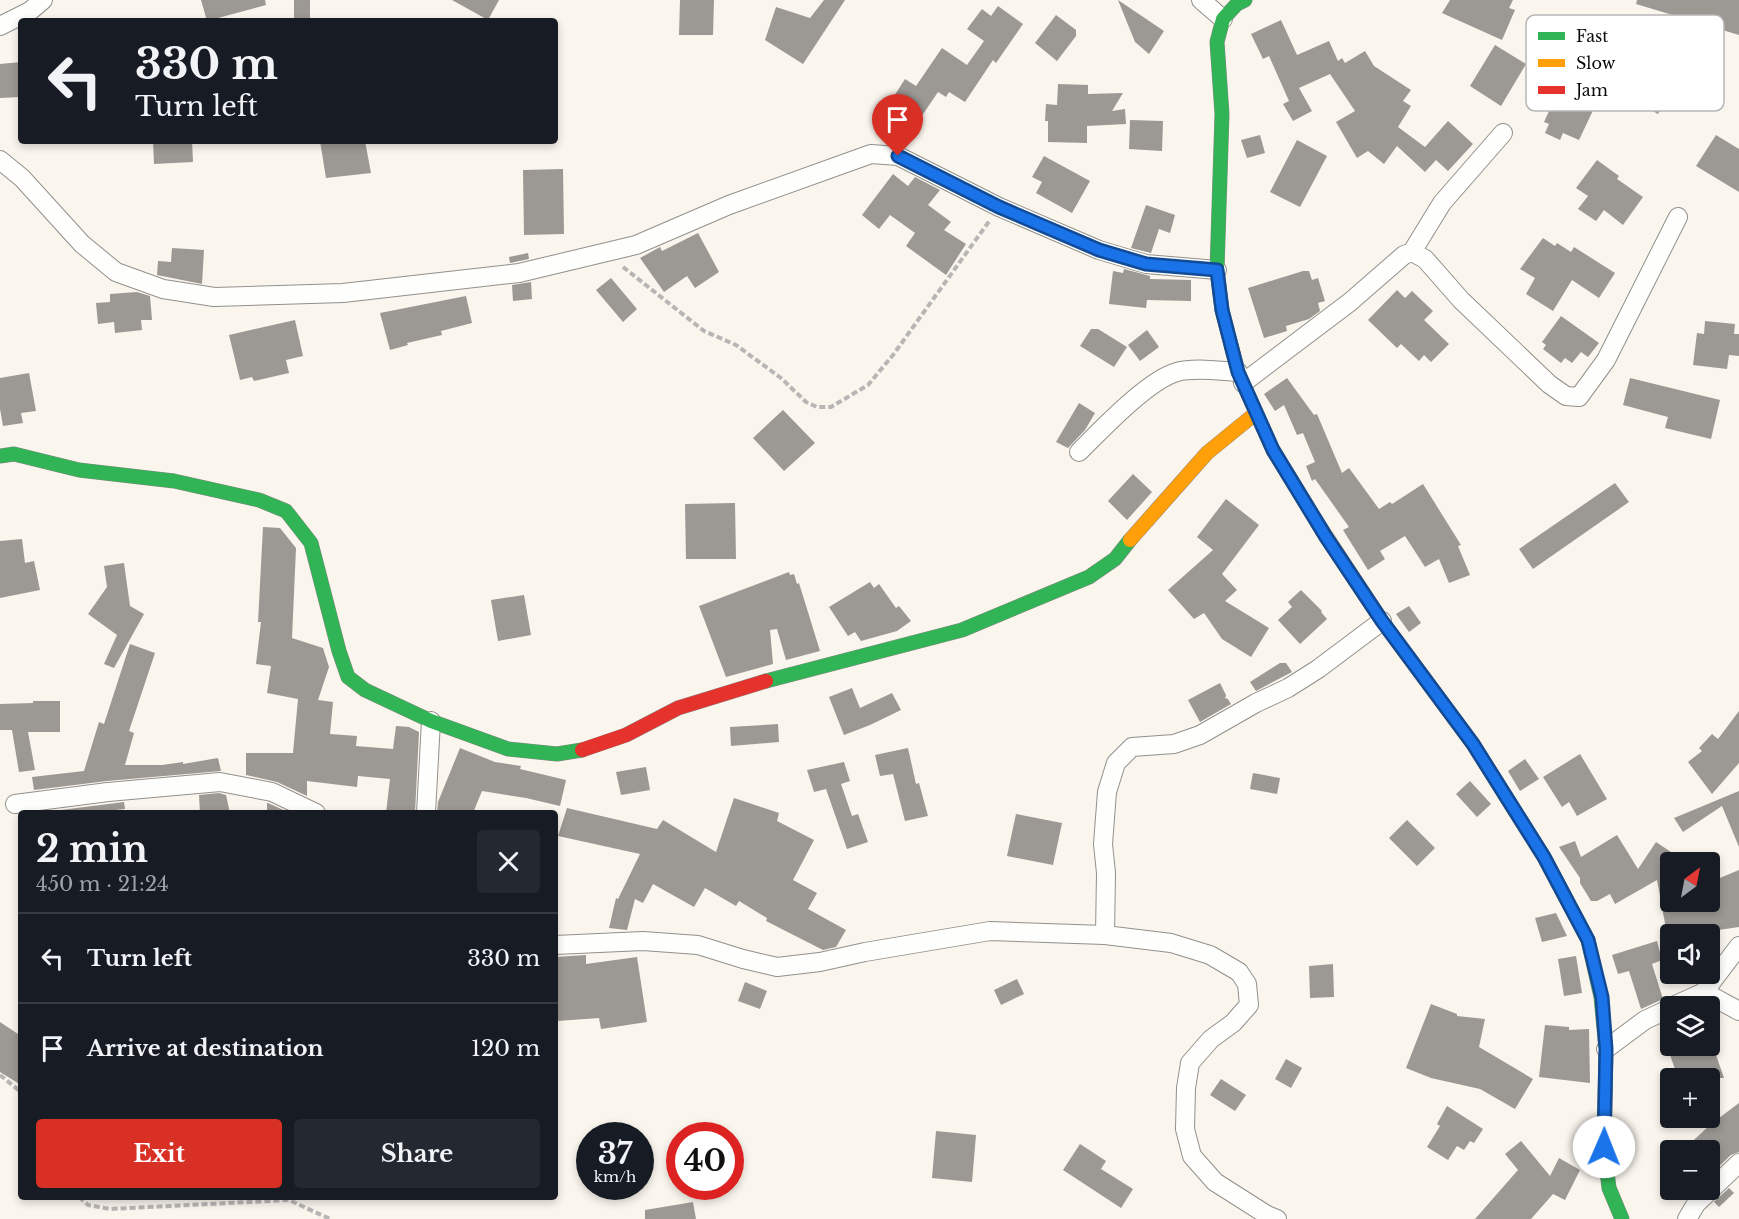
<!DOCTYPE html>
<meta charset="utf-8">
<style>
body{margin:0;font-family:"Libre Baskerville",serif;background:#242831;color:#f1f3f6;height:100vh;display:flex;flex-direction:column;font-size:22px;white-space:nowrap}
*{box-sizing:border-box;margin:0}
p{font-size:20px;color:#9ea1a6}
.icon{flex:none;width:33px;height:33px;fill:none;stroke:currentColor;stroke-width:2;stroke-linecap:round;stroke-linejoin:round}
.map{position:relative;flex:1;overflow:hidden}
.details{position:absolute;left:18px;top:810px;width:540px;height:390px;display:flex;flex-direction:column;background:#171b24;border-radius:6px;box-shadow:0 3px 9px #0003}
.details>*{flex:none}
.banner{position:absolute;left:18px;top:18px;width:540px;height:126px;border-radius:6px;box-shadow:0 3px 9px #0003;background:#171b24;color:#f1f3f6;overflow:hidden}
.needle{width:39px;rotate:32deg}
.tools{position:absolute;left:1660px;top:852px;display:grid;gap:12px}
.tools a{display:grid;place-items:center;width:60px;height:60px;border-radius:6px;background:#171b24;box-shadow:0 3px 9px #0003;font-size:30px}
.speed{position:absolute;left:576px;top:1122px;display:flex;gap:12px;font-size:30px;font-weight:700;text-align:center}
.speed>*{display:grid;place-content:center;width:78px;height:78px;border-radius:50%;background:#171b24;box-shadow:0 3px 9px #0003;line-height:1}
.speed small{font-size:15px;font-weight:400}
.speed .limit{border:9px solid #d22;background:#fff;color:#111}
.pin{position:absolute;display:grid;place-items:center;width:51px;height:51px;color:#fff;margin:-62px -26px;border-radius:50% 50% 50% 0;rotate:-45deg;box-shadow:0 0 6px #0007}
.pin .icon{rotate:45deg}
.me{position:absolute;width:66px;margin:-33px;rotate:1deg;stroke-linejoin:round;filter:drop-shadow(0 0 4px #0008)}
.turn{display:flex;align-items:center;gap:21px;height:126px;padding:0 18px;font-size:27px}
.turn .icon{width:78px;height:78px;stroke-width:2.5}
.turn b{display:block;font-size:42px;line-height:51px}
.round{display:grid;place-items:center;flex:none;width:63px;height:63px;border-radius:6px;background:#242831}
.headline{display:flex;align-items:center;justify-content:space-between;height:102px;padding:0 18px}
h1{font-size:36px;font-weight:700;line-height:45px}
.cta{display:flex;gap:12px;margin-top:auto;padding:12px 18px}
.cta a{flex:1;height:69px;border-radius:6px;background:#d93025;color:#fff;font-size:24px;font-weight:700;line-height:69px;text-align:center}
.cta a+a{background:#242831;color:#f1f3f6}
ul{padding:0;list-style:none}
li{display:flex;align-items:center;gap:18px;height:90px;padding:0 18px;border-top:2px solid #363941}
li div{flex:1}
li b{display:block;font-size:22px}
li em{font-style:normal}
.map>svg:first-child{display:block}
.building{fill:#9c9894}
.lines{fill:none;stroke-linecap:round;stroke-linejoin:round}
.street-casing{stroke:#92908c;stroke-width:20}
.fast-casing{stroke:#898683;stroke-width:15}
.slow-casing{stroke:#898683;stroke-width:15}
.jam-casing{stroke:#898683;stroke-width:15}
.path{stroke:#b7b6b5;stroke-width:4;stroke-dasharray:6 3;stroke-linecap:butt}
.street{stroke:#fefefc;stroke-width:18}
.fast{stroke:#30b455;stroke-width:14}
.slow{stroke:#ff9f0a;stroke-width:14}
.jam{stroke:#e5322d;stroke-width:14}
.route-casing{stroke:#114b97;stroke-width:15}
.route{stroke:#1a73e8;stroke-width:10}
.key{fill:#fff;stroke:#b6b6b6;stroke-width:1.5}
.key-label{font-size:16px;fill:#0a0a0a}
</style>
<div class="map">
<svg width="1739" height="1219" viewBox="0 0 1739 1219">
<rect width="100%" height="100%" fill="#faf5ed"/>
<g class="building">
<path d="M201 0H265L266 5 207 21Z"/>
<rect x="294" y="0" width="16" height="21"/>
<path d="M452 0H499L488 20Z"/>
<path d="M680 0H714L713 35H679Z"/>
<path d="M824 0H845L803 64 765 40 776 7 810 18Z"/>
<path d="M1118 0 1164 31 1149 54 1135 42Z"/>
<path d="M1450 0H1513L1509 8 1515 10 1502 40 1442 13Z"/>
<path d="M1637 0H1739V35L1636 4Z"/>
<path d="M998 6 1023 24 996 63 993 60 965 102 949 92 946 97 938 92 917 123 889 104 905 79 916 86 942 48 967 65 984 41 967 29 982 9 991 16Z"/>
<path d="M1056 15 1076 30V36L1057 61 1035 43Z"/>
<path d="M1281 20 1297 55 1329 41 1338 61 1342 58 1345 63 1365 51 1374 66 1411 90 1403 101 1411 106 1398 127 1425 147 1448 121 1473 144 1448 171 1436 160 1425 172 1397 146 1384 164 1368 151 1357 158 1336 122 1355 111 1330 74 1299 88 1312 111 1293 121 1283 104 1289 101 1269 56 1263 59 1251 34Z"/>
<path d="M1578 32 1634 58 1640 45 1655 53 1652 60 1671 69 1666 78 1674 82 1658 114 1605 85 1579 140 1563 133 1560 140 1545 133 1549 124 1544 122 1568 70 1562 67Z"/>
<path d="M1495 45 1526 64 1501 106 1470 86Z"/>
<path d="M21 62V97L0 98V64Z"/>
<path d="M1058 84 1088 85V94L1123 93 1112 111 1125 109 1126 124 1087 126V143L1048 142V121H1045L1046 104 1057 105Z"/>
<path d="M1130 120 1163 121 1162 151 1129 149Z"/>
<path d="M1260 135 1265 153 1247 158 1241 140Z"/>
<path d="M1716 135 1739 149V192L1696 166Z"/>
<path d="M1297 140 1327 156 1300 207 1270 192Z"/>
<path d="M153 141H192L193 162 154 164Z"/>
<path d="M320 141H365L371 173 326 178Z"/>
<path d="M1044 156 1090 181 1072 213 1036 193 1042 182 1032 177Z"/>
<path d="M1597 160 1619 176 1617 179 1643 197 1623 225 1604 210 1596 221 1578 209 1588 196 1576 188Z"/>
<path d="M563 169 564 234 524 235 523 170Z"/>
<path d="M893 174 908 186 915 177 940 190 928 205 951 222 944 230 966 244 946 275 906 246 915 233 890 215 879 229 862 215Z"/>
<path d="M1146 205 1175 215 1170 233 1159 229 1151 253 1131 248Z"/>
<path d="M698 233 719 272 695 288 687 276 664 292 640 258 660 247 662 251Z"/>
<path d="M1543 238 1555 246 1557 243 1571 252 1574 247 1615 273 1599 298 1572 280 1553 311 1526 294 1535 278 1520 269Z"/>
<path d="M172 248 204 250 202 284 157 275 158 261 171 262Z"/>
<path d="M528 253 529 259 510 263 509 257Z"/>
<path d="M1124 269 1150 276V279L1191 280V301L1147 300 1146 308 1109 304 1113 271 1123 273Z"/>
<path d="M1303 271H1309L1312 280 1318 278 1325 301 1318 303 1320 311 1309 319 1286 326 1287 331 1264 338 1248 288Z"/>
<path d="M611 278 637 309 623 322 596 290Z"/>
<path d="M531 282 532 299 513 301 512 285Z"/>
<path d="M1397 290 1405 298 1412 291 1433 311 1424 320 1449 344 1431 362 1424 355 1419 361 1401 344 1397 348 1368 320Z"/>
<path d="M137 292 150 296 152 320H141L142 330 115 333 114 322 98 324 96 303 110 302V294Z"/>
<path d="M466 296 472 323 441 331 442 335 407 343 408 345 390 350 380 313Z"/>
<path d="M1561 316 1599 343 1588 357 1581 352 1572 363 1565 358 1561 363 1543 349 1546 345 1542 342Z"/>
<path d="M295 320 303 356 286 360 289 373 254 381 252 377 240 380 229 335Z"/>
<path d="M1705 321 1735 324 1734 334H1739V356L1729 355 1727 369 1693 365 1697 333 1704 334Z"/>
<path d="M1091 329H1098L1127 347 1114 367 1080 346Z"/>
<path d="M1147 330 1159 347 1140 361 1128 345Z"/>
<path d="M29 373 36 411 21 413 23 423 3 426 0 409V378Z"/>
<path d="M1287 378 1314 415 1317 414 1342 473 1349 468 1379 509 1390 502 1392 504 1423 484 1461 545 1458 546 1470 575 1449 583 1439 559 1425 567 1405 536 1380 551 1385 559 1368 570 1343 530 1349 527 1315 479 1312 481 1306 466 1315 462 1303 433 1297 435 1284 405 1275 411 1264 394Z"/>
<path d="M1630 378 1720 400 1711 439 1665 428 1668 417 1623 405Z"/>
<path d="M1079 403 1095 413 1085 430 1068 448 1056 442Z"/>
<path d="M783 410 815 443 784 471 753 438Z"/>
<path d="M1133 474 1152 492 1127 520 1108 501Z"/>
<path d="M1615 483 1629 502 1533 569 1519 549Z"/>
<path d="M1226 499 1259 525 1222 574 1237 590 1225 601 1269 628 1251 657 1222 639 1204 613 1194 619 1168 590 1213 550 1197 537Z"/>
<path d="M735 503 736 559H686L685 504Z"/>
<path d="M263 527 280 528 296 548 292 638 323 648 329 667 318 700 333 702 330 734 357 736 356 746 393 749 396 726 409 727 419 732 415 813H386L390 779 358 776 357 787 307 781V796L277 782 246 775V753H293L298 699 267 693 271 666 256 664 261 622H258Z"/>
<path d="M22 539 25 563 34 561 40 590 0 598V541Z"/>
<path d="M124 563 130 606 144 614 114 668 104 664 117 635 88 614 107 587 104 566Z"/>
<path d="M789 572 790 575 794 574 797 584 799 583 820 651 786 660 777 629 770 630 773 664 726 677 699 606Z"/>
<path d="M870 582 874 588 879 584 896 608 899 606 911 621 897 631 861 641 855 632 848 636 829 607Z"/>
<path d="M1301 590 1322 611 1321 612 1327 619 1300 644 1278 620 1292 607 1288 602Z"/>
<path d="M524 595 531 635 498 641 491 600Z"/>
<path d="M1409 606 1421 623 1409 632 1396 614Z"/>
<path d="M130 644 155 653 129 731 134 733 125 765H162L183 762V764L218 758 221 771 107 781 34 790 32 777 84 771 99 722 104 724Z"/>
<path d="M1280 663H1286L1292 672 1256 691 1250 682Z"/>
<path d="M1220 683 1226 695 1225 699 1227 698 1231 704 1200 722 1188 700Z"/>
<path d="M852 688 860 708 892 693 901 710 870 725 844 735 829 697Z"/>
<path d="M33 701H60V732H28L35 770 19 772 12 730H0V704L33 703Z"/>
<path d="M1739 711V763L1712 794 1688 762 1702 751 1699 748 1712 734 1718 739Z"/>
<path d="M778 724 779 742 731 746 730 727Z"/>
<path d="M460 748 495 762 521 766 520 769 566 780 560 806 526 798 482 791 473 813H437L438 802Z"/>
<path d="M908 748 916 784 919 783 928 816 905 821 893 774 880 776 875 755Z"/>
<path d="M1580 754 1607 799 1577 816 1569 802 1562 807 1543 777Z"/>
<path d="M1525 759 1539 779 1520 791 1508 771Z"/>
<path d="M844 762 850 781 841 784 852 816 858 814 868 842 847 849 826 789 814 792 807 770Z"/>
<path d="M646 767 650 790 621 795 616 772Z"/>
<path d="M1253 773 1280 778 1277 794 1250 789Z"/>
<path d="M1470 781 1491 804 1477 817 1456 794Z"/>
<path d="M1739 791V847L1722 806 1683 832 1674 818Z"/>
<path d="M219 793 226 795 230 813H200L199 795Z"/>
<path d="M734 798 779 813 777 821 814 840 793 880 817 893 808 909 846 930 836 947 823 950 766 921 767 918 739 901 736 906 705 888 694 907 653 884 643 903 635 899 627 930 609 928 616 898 618 899 640 854 558 836 567 808 657 829 663 820 716 852Z"/>
<path d="M124 802 125 809 86 813H37Z"/>
<path d="M267 803H268L290 813H267Z"/>
<path d="M1016 814 1062 823 1053 865 1007 856Z"/>
<path d="M1407 820 1435 848 1417 866 1389 838Z"/>
<path d="M1617 835 1638 869 1656 842 1671 852V902H1710V890L1715 883 1718 885 1715 880 1739 870V927L1705 932V934H1667L1657 880 1615 904 1610 894 1597 901H1591L1580 883V878L1559 847 1575 841 1581 857Z"/>
<path d="M1556 913 1567 936 1542 942 1535 918Z"/>
<path d="M1657 941 1662 960 1652 964 1663 999 1641 1009 1629 971 1618 974 1612 955Z"/>
<path d="M586 955V964L637 957 647 1022 601 1029 599 1018 557 1021 555 957Z"/>
<path d="M1576 956 1582 993 1564 996 1558 959Z"/>
<path d="M1333 964 1334 997 1310 998 1309 966Z"/>
<path d="M1017 979 1024 994 1001 1005 994 990Z"/>
<path d="M745 982 767 991 760 1009 738 1001Z"/>
<path d="M1431 1004 1457 1014V1016L1485 1019 1479 1047 1533 1079 1515 1109 1480 1089 1431 1078 1406 1068Z"/>
<path d="M0 1022 21 1036V1085L0 1072Z"/>
<path d="M1545 1025 1569 1027V1030L1589 1029 1590 1083 1539 1077Z"/>
<path d="M1667 1046H1705L1709 1054 1715 1052 1724 1078H1678Z"/>
<path d="M1286 1059 1302 1068 1291 1088 1275 1079Z"/>
<path d="M1221 1079 1246 1095 1235 1111 1210 1095Z"/>
<path d="M1739 1103V1152L1731 1155 1710 1175V1150H1683L1711 1124Z"/>
<path d="M1447 1106 1483 1129 1474 1143 1470 1141 1464 1150 1457 1146 1448 1160 1427 1147 1440 1126 1437 1124Z"/>
<path d="M936 1131 976 1135 972 1182 932 1178Z"/>
<path d="M1521 1141 1550 1176 1559 1158 1580 1170 1565 1200 1553 1194 1531 1219H1475L1518 1170 1505 1154Z"/>
<path d="M1080 1144 1106 1161 1101 1169 1133 1189 1121 1208 1063 1170Z"/>
<path d="M1729 1188 1734 1193 1719 1207 1714 1202Z"/>
<path d="M693 1202 696 1219H645V1210Z"/>
</g>
<g class="lines">
<defs>
<g id="street">
<path d="M1201 0 1223 19"/>
<path d="M0 26 30 11 43 0"/>
<path d="M0 160 22 178 82 244 116 272 163 289 214 297 343 293 519 273 636 245 729 205 871 154 898 156 999 207 1099 250 1146 264 1217 270"/>
<path d="M1412 252 1425 259 1461 300 1549 384 1566 396 1579 397 1606 360 1678 217"/>
<path d="M1243 383 1350 302 1404 255 1412 252 1442 203 1503 133"/>
<path d="M1079 452C1101 430 1148 380 1177 372 1194 367 1220 371 1238 372"/>
<path d="M15 804 108 792 220 782 272 792 316 813"/>
<path d="M426 813 431 721"/>
<path d="M1105 935 1106 873 1103 844 1107 792 1116 763 1132 747 1174 744 1200 735 1256 703 1288 688 1318 669 1382 621"/>
<path d="M555 945 643 941 698 945 743 959 777 967 820 962 865 952 990 931 1105 935 1171 943 1210 955 1239 972 1247 984 1249 1005 1233 1023 1211 1039 1190 1063 1186 1088 1185 1129 1192 1156 1215 1182 1267 1215 1277 1219"/>
<path d="M1704 992 1739 1011"/>
<path d="M1673 1006 1704 992 1739 946"/>
<path d="M1606 1049 1645 1020 1671 1008"/>
<path d="M1687 1219 1696 1204 1739 1163"/>
</g>
<g id="fast">
<path d="M1245 0 1237 4 1223 19 1217 42 1222 114 1217 270 1222 310 1238 372 1273 450 1322 530"/>
<path d="M0 456 14 454 79 470 174 481 259 500 286 511 311 543 339 651 348 677 365 690 431 721 508 749 557 754 582 750"/>
<path d="M766 681 962 630 1089 577 1115 559 1130 540"/>
<path d="M1515 811 1544 857 1588 940 1601 997 1606 1049 1604 1147 1609 1188 1622 1219"/>
</g>
<g id="slow">
<path d="M1322 530 1382 621 1473 744 1515 811"/>
<path d="M1130 540 1207 453 1256 413"/>
</g>
<path id="jam" d="M582 750 626 735 678 708 766 681"/>
</defs>
<use href="#street" class="street-casing"/>
<use href="#fast" class="fast-casing"/>
<use href="#slow" class="slow-casing"/>
<use href="#jam" class="jam-casing"/>
<g class="path">
<path d="M623 267 704 331 736 345 781 378 806 402 817 407H831L868 385 893 355 990 220"/>
<path d="M0 1075 21 1092"/>
<path d="M79 1197 88 1205 110 1209 289 1200 330 1219"/>
</g>
<use href="#street" class="street"/>
<use href="#fast" class="fast"/>
<use href="#slow" class="slow"/>
<use href="#jam" class="jam"/>
</g>
<g class="lines">
<defs>
<path id="route" d="M898 156 999 207 1099 250 1146 264 1217 270 1222 310 1238 372 1273 450 1326 537 1382 621 1473 744 1544 857 1588 940 1602 997 1606 1049 1604 1147"/>
</defs>
<use href="#route" class="route-casing"/>
<use href="#route" class="route"/>
</g>
<rect x="1526" y="15" width="198" height="96" rx="9" class="key"/>
<rect x="1538" y="32" width="27" height="8" fill="#30b455"/>
<rect x="1538" y="59" width="27" height="8" fill="#ff9f0a"/>
<rect x="1538" y="86" width="27" height="8" fill="#e5322d"/>
<g class="key-label">
<text x="1576" y="42">Fast</text>
<text x="1576" y="69">Slow</text>
<text x="1576" y="96">Jam</text>
</g>
</svg>
<div class="tools">
<a><svg class="needle" viewBox="-14 -14 28 28"><path d="M0-13l5 13h-10z" fill="#e53935"/><path d="M0 13l5-13h-10z" fill="#9ea1a6"/></svg></a>
<a><svg class="icon" aria-label="sound" viewBox="0 0 24 24"><path d="M4 9h4l5-4v14l-5-4H4zM17 9q2 3 0 6"/></svg></a>
<a><svg class="icon" aria-label="layers" viewBox="0 0 24 24"><path d="M12 4l9 5-9 5-9-5zM3 14l9 5 9-5"/></svg></a>
<a>+</a>
<a>−</a>
</div>
<div class="speed"><div>37<small>km/h</small></div><div class="limit">40</div></div>
<div class="pin" style="left:898px;top:156px;background:#d93025"><svg class="icon" aria-label="arrive" viewBox="0 0 24 24"><path d="M6 21V4h12l-3 4 3 4H6"/></svg></div>
<svg class="me" style="left:1604px;top:1147px" viewBox="-20 -20 40 40"><circle r="19" fill="#fff"/><path d="M0-13L10 11 0 6-10 11z" fill="#1a73e8"/></svg>
<div class="banner">
<div class="turn"><svg class="icon" aria-label="left" viewBox="0 0 24 24"><path d="M17 20v-9H6M10 6l-5 5 5 5"/></svg><div><b>330 m</b>Turn left</div></div>
</div>
<section class="details">
<div class="headline"><div><h1>2 min</h1><p>450 m · 21:24</p></div><a class="round"><svg class="icon" aria-label="close" viewBox="0 0 24 24"><path d="M6 6l12 12M18 6L6 18"/></svg></a></div>
<ul>
<li><svg class="icon" aria-label="left" viewBox="0 0 24 24"><path d="M17 20v-9H6M10 6l-5 5 5 5"/></svg><div><b>Turn left</b></div><em>330 m</em></li>
<li><svg class="icon" aria-label="arrive" viewBox="0 0 24 24"><path d="M6 21V4h12l-3 4 3 4H6"/></svg><div><b>Arrive at destination</b></div><em>120 m</em></li>
</ul>
<div class="cta"><a>Exit</a><a>Share</a></div>
</section>
</div>
